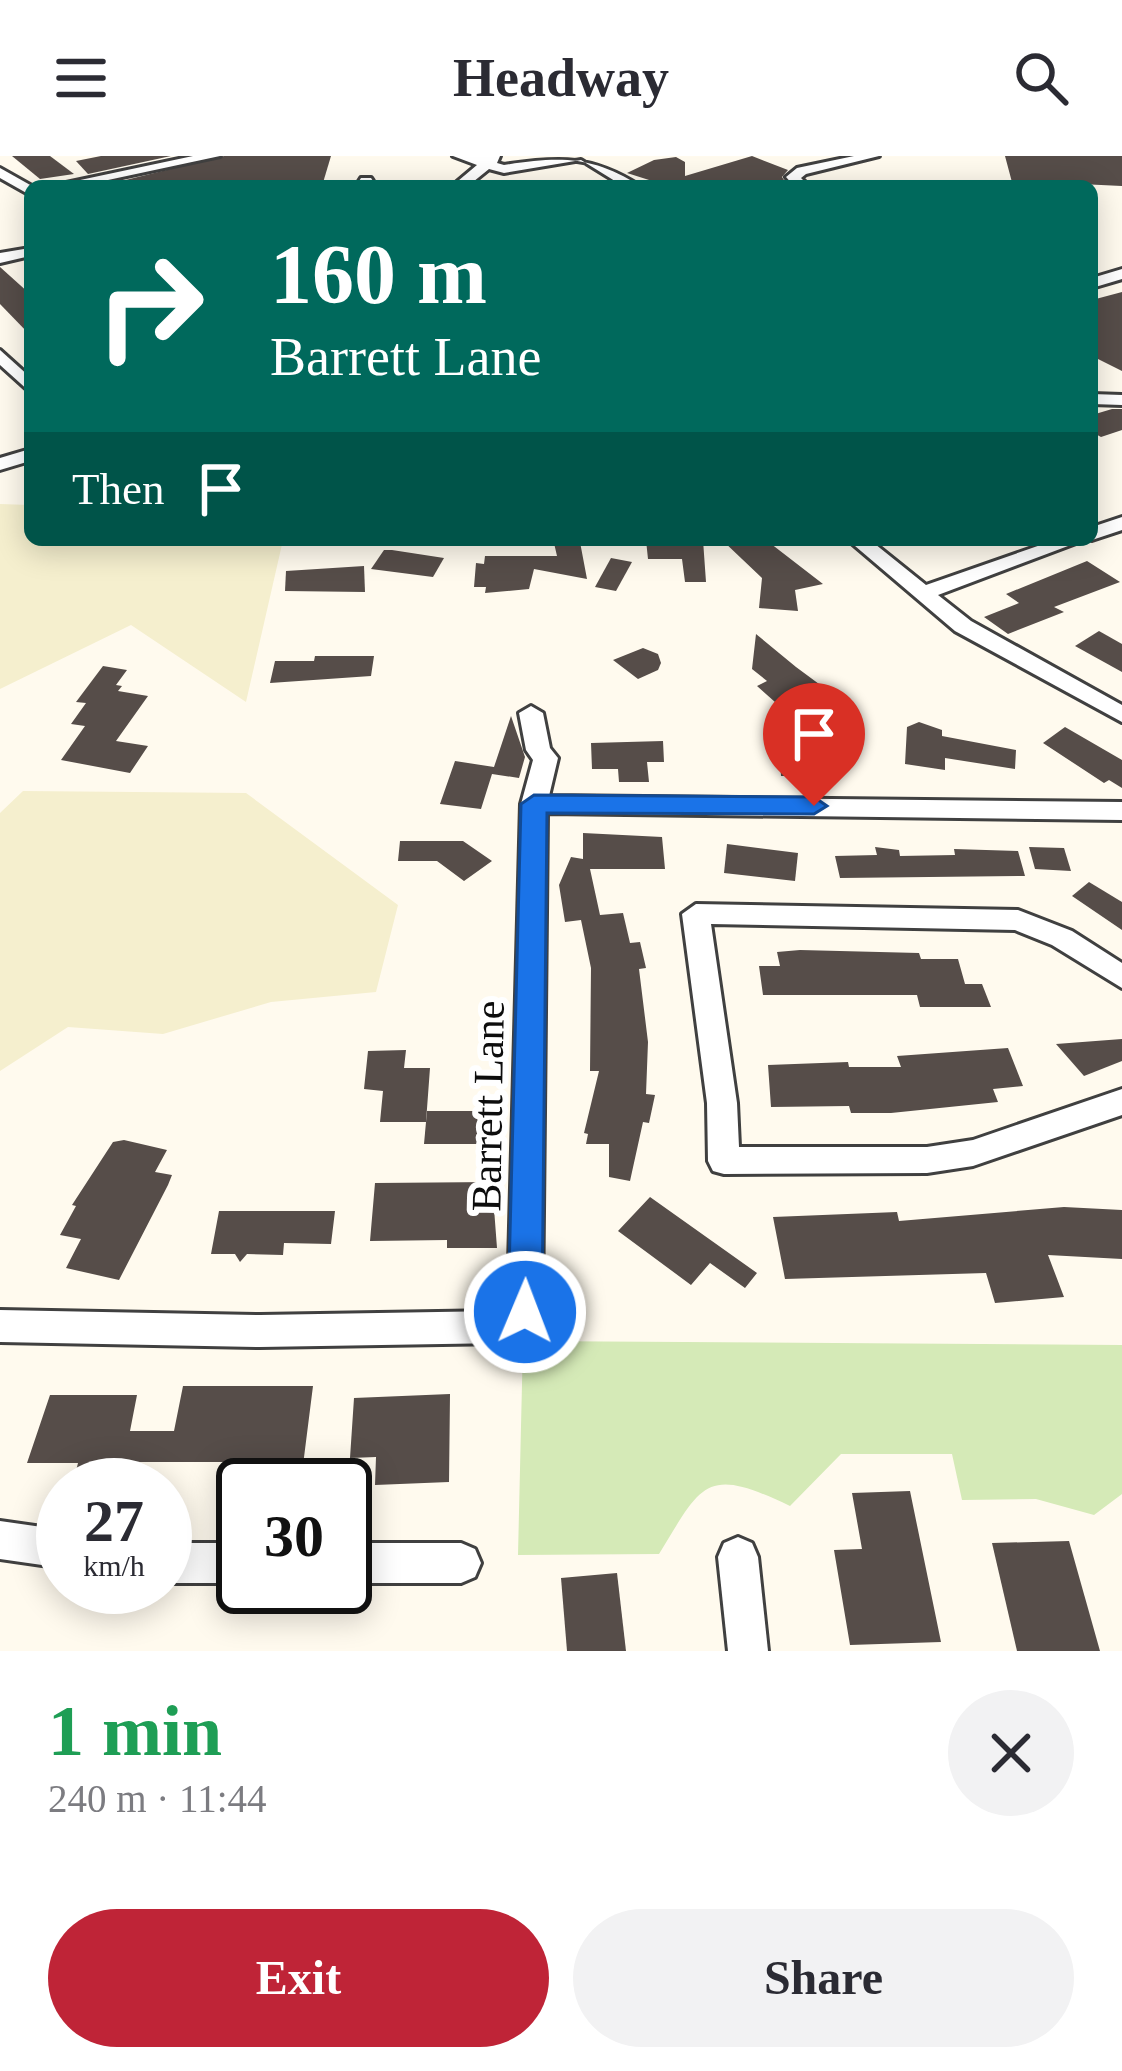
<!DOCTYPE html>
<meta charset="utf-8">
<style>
body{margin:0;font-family:Georgia,serif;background:#f2f2f3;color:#2b2b33;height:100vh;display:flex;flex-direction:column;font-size:45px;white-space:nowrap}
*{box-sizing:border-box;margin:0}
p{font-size:39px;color:#7c7c81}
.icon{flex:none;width:66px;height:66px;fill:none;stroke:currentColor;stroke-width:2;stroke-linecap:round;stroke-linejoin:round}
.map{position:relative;height:1495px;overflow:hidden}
.drawer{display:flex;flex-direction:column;background:#fff;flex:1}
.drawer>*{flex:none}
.hud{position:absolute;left:24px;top:24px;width:1074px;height:366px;border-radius:18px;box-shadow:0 6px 30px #0003;background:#00695c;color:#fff;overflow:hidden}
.speed{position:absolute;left:36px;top:1302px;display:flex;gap:24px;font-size:60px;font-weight:700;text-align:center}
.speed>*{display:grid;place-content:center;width:156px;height:156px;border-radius:50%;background:#fff;box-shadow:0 6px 30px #0003;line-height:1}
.speed small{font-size:30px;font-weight:400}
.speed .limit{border:6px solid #111;border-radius:18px;background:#fff;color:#111}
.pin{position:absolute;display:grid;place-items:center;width:102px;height:102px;color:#fff;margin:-123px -51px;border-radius:50% 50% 50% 0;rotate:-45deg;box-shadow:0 0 12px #0007}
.pin .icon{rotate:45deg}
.me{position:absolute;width:132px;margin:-66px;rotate:1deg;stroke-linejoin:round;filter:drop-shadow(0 0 9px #0008)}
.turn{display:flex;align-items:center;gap:42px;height:252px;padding:0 48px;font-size:54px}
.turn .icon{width:156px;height:156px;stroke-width:2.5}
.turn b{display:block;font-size:84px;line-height:102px}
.then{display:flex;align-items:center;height:114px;padding:0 48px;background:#0003;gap:24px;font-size:45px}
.round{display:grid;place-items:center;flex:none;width:126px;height:126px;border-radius:63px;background:#f2f2f3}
.head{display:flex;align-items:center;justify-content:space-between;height:204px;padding:0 48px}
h1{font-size:72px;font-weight:600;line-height:90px;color:#1e9e55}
.button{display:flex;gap:24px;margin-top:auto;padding:24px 48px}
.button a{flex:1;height:138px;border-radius:72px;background:#bf2437;color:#fff;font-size:48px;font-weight:600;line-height:138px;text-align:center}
.button a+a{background:#f2f2f3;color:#2b2b33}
header{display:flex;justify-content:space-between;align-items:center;height:156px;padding:0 48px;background:#fff;font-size:54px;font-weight:600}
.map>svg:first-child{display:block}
.farmland{fill:#f5efce}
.green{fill:#d5eab7}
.building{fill:#564d49}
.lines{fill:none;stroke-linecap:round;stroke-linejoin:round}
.minor-casing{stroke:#404040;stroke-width:6}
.minor{fill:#fff;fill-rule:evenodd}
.route{fill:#1a73e8;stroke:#114b97;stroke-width:3}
.labels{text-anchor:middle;stroke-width:12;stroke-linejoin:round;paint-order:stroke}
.near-street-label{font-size:42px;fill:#0d0d0d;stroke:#fff}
</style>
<header><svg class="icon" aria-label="menu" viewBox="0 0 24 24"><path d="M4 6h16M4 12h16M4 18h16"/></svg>Headway<svg class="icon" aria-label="search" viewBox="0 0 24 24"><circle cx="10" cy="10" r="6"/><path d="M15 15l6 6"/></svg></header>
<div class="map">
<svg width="1122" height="1495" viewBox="0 0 1122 1495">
<rect width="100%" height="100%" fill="#fffaee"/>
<g class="farmland">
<path d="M0 348 30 349V384H283L246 546 131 469 0 533Z"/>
<path d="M23 635 246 637 398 749 376 836 271 846 163 878 68 871 0 915V657Z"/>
</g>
<path class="green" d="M523 1185 1122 1189V1338L1094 1359 1036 1343 962 1344 952 1298H841L790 1350C706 1310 703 1326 659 1398L518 1399Z"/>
<g class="building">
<path d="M12 0H50L74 18 40 23Z"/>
<path d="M101 0H171L88 18 76 5Z"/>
<path d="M224 0H331L322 30H101Z"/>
<path d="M752 0 788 14 782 21 788 30H668L627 17 654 4 676 1 685 6V20Z"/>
<path d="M1005 0H1122V30L1038 26 1013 30Z"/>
<path d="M0 111 30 138V179L0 148Z"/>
<path d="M1122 136V215L1092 200V144Z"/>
<path d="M1112 253H1122V274L1101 281 1092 276V259Z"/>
<path d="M646 384H703L706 426H685L682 403H648Z"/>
<path d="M722 384H766L823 428 795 434 798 455 759 452 762 422Z"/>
<path d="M580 386 587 423 534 413 529 433 485 437 486 431H474L476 407 484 408 485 400H557L554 387Z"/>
<path d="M384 394H392L444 402 433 421 371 413Z"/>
<path d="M611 402 632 406 616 435 595 431Z"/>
<path d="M1087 405 1120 426 1054 451 1064 456 1008 478 984 461 1019 447 1006 438Z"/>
<path d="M364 410 365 436 285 435 286 415Z"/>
<path d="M1099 475 1122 488V516L1075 490Z"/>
<path d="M756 478 796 511 819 528 775 546 757 530 767 525 752 513Z"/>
<path d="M643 492 658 498 661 507 658 514 638 523 613 504Z"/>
<path d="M315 500H374L371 520 270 527 275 505H314Z"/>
<path d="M103 510 127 514 116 529 122 530 118 535 148 540 116 585 148 590 130 617 61 604 85 570 71 568 86 547 76 546Z"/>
<path d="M511 560 525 601 519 622 492 618 481 653 440 648 455 605 494 611Z"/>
<path d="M777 562 809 563 804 620H781Z"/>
<path d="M919 566 942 574V580L1016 594 1015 613 945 602V614L905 608 907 571Z"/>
<path d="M1065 571 1122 604V632L1109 624 1104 627 1043 587Z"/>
<path d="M663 585 664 606H647L649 626H619L618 613H592L591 587Z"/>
<path d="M583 677 662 681 665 713H590L600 759 623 757 630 787 640 786 646 812 639 813 648 886 646 938 655 939 649 967 643 966 630 1025 609 1021V988H586L588 978 584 977 599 915H590L591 812 581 764 565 766 559 729 571 701 583 703Z"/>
<path d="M400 685H463L492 705 464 725 437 705H398Z"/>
<path d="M727 688 798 697 795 725 724 717Z"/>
<path d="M875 691 899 694 900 700 955 699 954 693 1018 695 1025 720 840 722 835 700 877 699Z"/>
<path d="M1029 691 1064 692 1071 715 1035 713Z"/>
<path d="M1089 726 1122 746V774L1072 740Z"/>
<path d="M800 794 919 797 921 803H958L965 828H982L991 851H920L917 839H763L759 810H780L777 796Z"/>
<path d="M1122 883V905L1084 920 1056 888Z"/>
<path d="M1008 892 1023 930 993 933 998 946 891 957H851L849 950 771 951 768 909 848 906 849 911H901L897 900Z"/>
<path d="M406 894 404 912H430L426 966H380L383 935 364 933 368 895Z"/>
<path d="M427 955H479L477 988H424Z"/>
<path d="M124 984 167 994 155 1016 172 1019 168 1029 119 1124 66 1112 81 1083 60 1079 76 1050 72 1049 113 986Z"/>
<path d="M492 1026 497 1092H447V1084L370 1085 375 1027Z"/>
<path d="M650 1041 757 1117 745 1132 710 1107 691 1129 618 1075Z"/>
<path d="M1064 1051 1122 1054V1103L1048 1099 1064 1141 995 1147 986 1117 785 1123 773 1061 897 1056 899 1065Z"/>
<path d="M219 1055H335L331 1088 284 1087 283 1099 247 1098 240 1106 235 1098H211Z"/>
<path d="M183 1230H313L301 1325 246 1324 249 1306H133L132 1314 76 1315 78 1307H27L50 1239H137L130 1275H174Z"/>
<path d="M450 1238 449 1326 375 1329 376 1301 350 1302 354 1242Z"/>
<path d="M910 1335 941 1486 850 1489 834 1394 862 1393 852 1337Z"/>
<path d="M1069 1385 1100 1495H1017L992 1387Z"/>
<path d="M617 1417 626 1495H567L561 1422Z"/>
</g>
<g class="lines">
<defs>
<g id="minor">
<path d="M193 0H220L80 30H52Z"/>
<path d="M453 0H500L497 7 504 9C561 0 593 0 640 30H623L581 4 504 17 489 13 468 30H452L477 9Z"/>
<path d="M854 0H879L806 18 801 22 809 30H794L786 21 797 12Z"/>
<path d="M0 12 32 30 30 39 0 22Z"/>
<path d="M361 22H371L373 25 370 30H356Z"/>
<path d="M30 92V100L0 107V97Z"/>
<path d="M1122 113V123L1092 132V122Z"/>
<path d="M0 194 30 221V236L0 209Z"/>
<path d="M1092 238 1122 239V249L1092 248Z"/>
<path d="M30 293V305L0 314V302Z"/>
<path d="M1122 361V374L1092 384V371Z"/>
<path d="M848 384H870L926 429 1055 384H1084L938 439 971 465 1122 549V566L955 475Z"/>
<path d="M531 550 543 557 550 592 558 602 549 640 1122 646V664L547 657 542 1155 537 1166 503 1187 260 1191 0 1186V1154L260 1159 497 1155 508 1147 521 648 533 604 526 594 519 557Z"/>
<path d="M696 748 1018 754 1072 775 1122 807V832L1052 789 1015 774 711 768 737 947 739 991H927L973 984 1122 933V959L973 1010 927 1017 724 1018 713 1015 708 1005 707 947 682 758Z"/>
<path d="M0 1365 63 1374V1412L0 1403Z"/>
<path d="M738 1381 752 1387 758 1401 768 1495H728L718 1401 724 1387Z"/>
<rect x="165" y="1387" width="78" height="40"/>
<path d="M345 1387H461L475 1393 481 1407 475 1421 461 1427H345Z"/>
</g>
</defs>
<use href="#minor" class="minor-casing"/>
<use href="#minor" class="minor"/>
</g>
<path class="route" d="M534 639 814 641 827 650 814 658 547 657 542 1156 537 1167 525 1172 513 1167 508 1156 521 648Z"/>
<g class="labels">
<g class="near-street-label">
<text transform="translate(487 950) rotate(-89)" y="15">Barrett Lane</text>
</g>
</g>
</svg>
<div class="speed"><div>27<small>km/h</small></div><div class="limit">30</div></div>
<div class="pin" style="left:814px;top:650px;background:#d93025"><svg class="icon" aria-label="arrive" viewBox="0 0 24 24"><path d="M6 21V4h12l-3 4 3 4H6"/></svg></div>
<svg class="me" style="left:525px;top:1156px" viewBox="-20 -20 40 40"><circle r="17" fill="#1a73e8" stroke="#fff" stroke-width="3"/><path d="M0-11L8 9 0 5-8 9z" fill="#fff"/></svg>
<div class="hud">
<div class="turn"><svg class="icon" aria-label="right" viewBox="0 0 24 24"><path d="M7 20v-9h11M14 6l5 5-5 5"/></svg><div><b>160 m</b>Barrett Lane</div></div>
<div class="then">Then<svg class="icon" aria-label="arrive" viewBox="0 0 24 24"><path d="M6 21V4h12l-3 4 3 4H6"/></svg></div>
</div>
</div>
<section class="drawer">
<div class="head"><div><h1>1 min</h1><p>240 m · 11:44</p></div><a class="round"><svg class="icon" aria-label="close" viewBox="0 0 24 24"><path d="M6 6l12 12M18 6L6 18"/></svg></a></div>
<div class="button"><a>Exit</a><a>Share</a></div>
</section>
